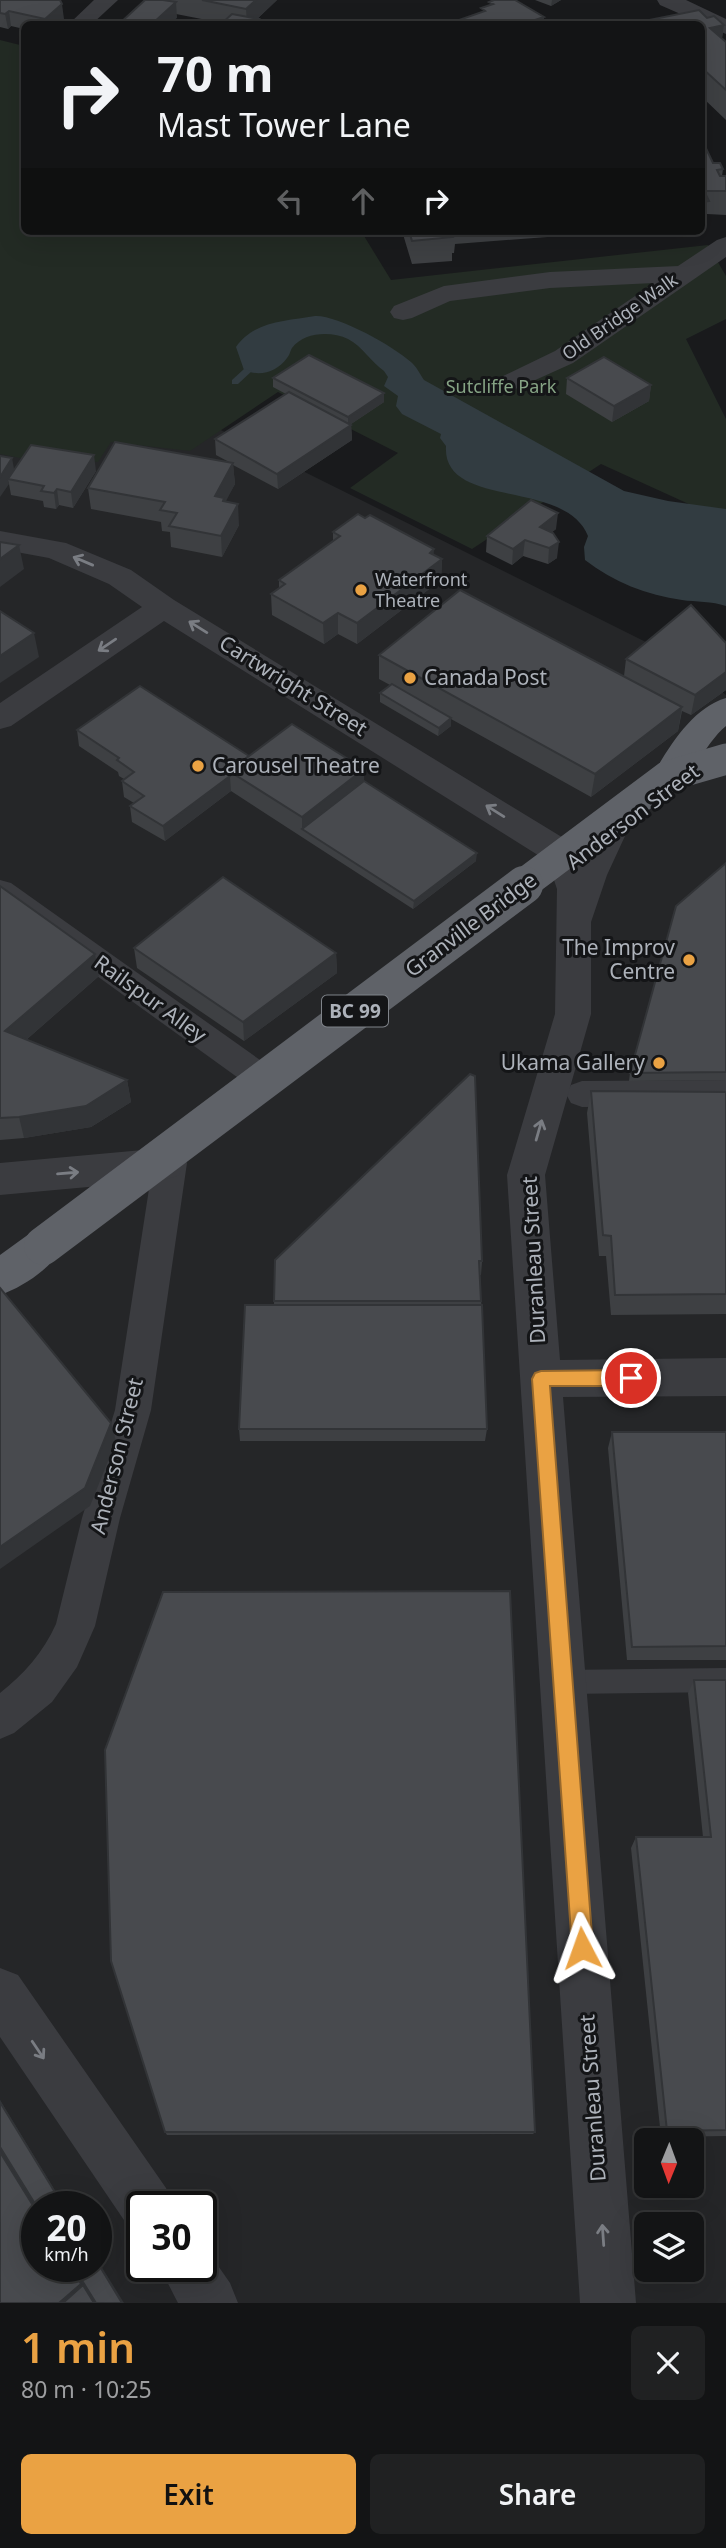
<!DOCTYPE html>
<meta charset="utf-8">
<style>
body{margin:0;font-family:"Noto Sans",sans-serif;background:#202122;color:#f1f3f6;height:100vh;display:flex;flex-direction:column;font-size:26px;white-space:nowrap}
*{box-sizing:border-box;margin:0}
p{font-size:23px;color:#9d9ea0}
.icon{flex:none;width:38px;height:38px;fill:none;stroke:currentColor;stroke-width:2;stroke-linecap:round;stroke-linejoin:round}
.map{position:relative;height:2303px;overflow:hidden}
.side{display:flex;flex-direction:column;background:#131415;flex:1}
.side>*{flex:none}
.banner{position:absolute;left:21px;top:21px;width:684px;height:214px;border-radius:10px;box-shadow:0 7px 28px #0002,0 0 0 2px #323334;background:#131415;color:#f1f3f6;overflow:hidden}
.needle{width:46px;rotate:181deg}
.fabs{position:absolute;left:634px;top:2128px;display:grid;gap:14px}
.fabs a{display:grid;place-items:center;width:70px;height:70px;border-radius:10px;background:#131415;box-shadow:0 7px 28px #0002,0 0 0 2px #323334;font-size:35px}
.speed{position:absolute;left:21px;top:2191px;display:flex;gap:14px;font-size:35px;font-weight:700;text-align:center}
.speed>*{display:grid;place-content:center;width:91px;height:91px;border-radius:50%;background:#131415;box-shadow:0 7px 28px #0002,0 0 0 2px #323334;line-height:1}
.speed small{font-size:18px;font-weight:400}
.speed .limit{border:4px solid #111;border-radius:10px;background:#fff;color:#111}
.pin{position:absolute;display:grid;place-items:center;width:60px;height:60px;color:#fff;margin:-30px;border:4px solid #fff;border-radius:50%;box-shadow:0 2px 7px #0007}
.me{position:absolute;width:77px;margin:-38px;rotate:356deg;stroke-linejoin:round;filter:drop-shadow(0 0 5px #0008)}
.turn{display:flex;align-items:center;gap:24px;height:147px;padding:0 21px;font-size:32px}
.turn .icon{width:91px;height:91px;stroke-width:2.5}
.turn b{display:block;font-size:49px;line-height:60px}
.lanes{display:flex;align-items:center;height:66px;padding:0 21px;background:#0003;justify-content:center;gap:35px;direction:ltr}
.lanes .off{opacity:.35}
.round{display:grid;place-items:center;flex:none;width:74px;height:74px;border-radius:10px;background:#202122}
.head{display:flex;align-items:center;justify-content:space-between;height:119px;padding:0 21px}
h1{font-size:42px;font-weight:600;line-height:52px;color:#eaa243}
.action{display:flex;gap:14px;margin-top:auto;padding:14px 21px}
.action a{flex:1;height:80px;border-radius:10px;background:#eaa243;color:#111;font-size:28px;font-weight:600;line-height:80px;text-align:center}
.action a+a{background:#202122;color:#f1f3f6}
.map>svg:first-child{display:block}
.built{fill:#252628;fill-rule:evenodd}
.green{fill:#232b24}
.water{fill:#323c41}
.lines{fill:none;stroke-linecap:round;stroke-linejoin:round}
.stream{fill:#323c41;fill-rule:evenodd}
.service{fill:#3b3c40;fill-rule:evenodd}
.pedestrian{fill:#3b3c40;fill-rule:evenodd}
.minor{fill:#3b3c40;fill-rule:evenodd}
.trunk{fill:#5f6268;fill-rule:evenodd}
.trunk-bridge-far1{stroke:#5f6268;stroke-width:31}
.trunk-bridge{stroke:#5f6268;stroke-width:38}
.wall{fill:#3e4043}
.shaded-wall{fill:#323437}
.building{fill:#484a4e;stroke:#323437;stroke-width:2}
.oneway{stroke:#7a7d83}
.route{fill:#eaa243;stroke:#98692c;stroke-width:2}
.poi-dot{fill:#eaa243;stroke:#141517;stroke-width:2.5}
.labels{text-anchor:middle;stroke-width:6;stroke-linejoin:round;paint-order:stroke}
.far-street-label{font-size:18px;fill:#adb2ba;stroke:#141517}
.far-park-label{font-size:18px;fill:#86a485;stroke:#141517}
.far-poi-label{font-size:18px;fill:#adb2ba;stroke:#141517;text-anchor:start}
.shield{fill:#141517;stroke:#7f8389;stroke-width:2}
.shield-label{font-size:19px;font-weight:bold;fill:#adb2ba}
.poi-label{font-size:21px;fill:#adb2ba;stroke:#141517;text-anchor:start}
.street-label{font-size:21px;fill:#adb2ba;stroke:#141517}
</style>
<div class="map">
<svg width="726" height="2303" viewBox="0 0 726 2303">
<rect width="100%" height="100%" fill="#191a1c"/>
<path class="built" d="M0 320 682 660 726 695V2303H0ZM646 2140H691V2186H646ZM37 2207H96V2266H37ZM142 2207H201V2266H142ZM646 2224H691V2270H646Z"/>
<path class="green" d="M0 40 24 46V231H361L391 280 708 245 726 276V319L686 339 726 419V521L601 464 472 549 350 488 398 453 278 392 190 451 111 442 98 462 29 454 25 459 0 454Z"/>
<path class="water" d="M315 316C338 315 393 346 411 362 416 366 420 374 424 380L624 491 668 501 726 509V606C712 601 696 602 682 600 647 595 613 582 585 560L584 547 588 536C565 478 442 510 446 446L440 438 441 434 402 414 396 406 398 396 384 386 388 377 384 371C371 362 363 347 348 339 331 331 304 332 292 348 290 351 290 355 287 358 277 372 260 377 244 370L236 347C254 321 286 321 315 316Z"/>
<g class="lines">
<path class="stream" d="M244 369 252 371 238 384H232V380Z"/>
<path class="service" d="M726 1668V1692L563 1694 554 1691 550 1682 554 1673 563 1670Z"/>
<g class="pedestrian">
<path d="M0 880 11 883 277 1072 282 1081 277 1090 266 1094 255 1090 0 906Z"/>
<path d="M726 1080V1106L582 1107 571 1103 566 1094 571 1085 582 1081Z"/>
<path d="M170 1149 182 1153 187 1163 151 1410 120 1518 95 1626 77 1667 52 1702 14 1733 0 1739V1693C24 1674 43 1653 56 1624L82 1518 115 1410 153 1163 158 1153Z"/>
</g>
<g class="minor">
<path d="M94 0H118L92 24H69Z"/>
<path d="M657 0H686L726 19V34L660 5Z"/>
<path d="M726 237V257L573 363 511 391 501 389 497 383 501 377 555 351 654 283 550 288 450 301 412 318 403 320 394 318 390 312 394 306 444 286 550 272 678 266 717 240Z"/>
<path d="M0 531 66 543 131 570 174 600 565 839 580 860 596 827 608 824 620 827 625 836 607 875 591 922V1014L545 1175 560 1360 726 1358V1396L563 1397 636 2303H580L507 1175 555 1014 557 889 551 871 541 857 164 621 11 726 0 729V703L142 607 109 584 49 558 0 549Z"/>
<path d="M165 1148 179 1153 184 1164 179 1175 165 1180 0 1195V1163Z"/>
<path d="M0 1968 18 1975 166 2188 174 2207H142V2232L128 2226 0 2037Z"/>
<path d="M201 2245 205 2247 230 2283 238 2303H178L159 2266H201Z"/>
</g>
<g class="trunk">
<path d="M726 698V726C708 740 692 776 679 784 671 789 664 786 656 784L652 776C669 747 692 708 726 698Z"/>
<path d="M43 1229 57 1234 63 1246C52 1268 23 1287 0 1295V1255L29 1234Z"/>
</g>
<path class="trunk-bridge-far1" d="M521 886 668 776 726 759"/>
<path class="trunk-bridge" d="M43 1246 524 885"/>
</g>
<g class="wall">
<path d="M0 0 64 19 58 24H24V29L11 26 8 29 0 27Z"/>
<path d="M166 0H277L257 19H259L260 24H221L222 23 176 14 177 18Z"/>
<path d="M535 0H561L551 6Z"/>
<path d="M699 10 707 18 714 16 724 25 722 38 726 42V120L702 97V24H649V20Z"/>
<path d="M702 140 713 163 723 169 722 176H726V215L707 214 706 225H702Z"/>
<path d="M402 231H626L455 244 454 253H452V261L412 264Z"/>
<path d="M273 378 384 393V402L351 424 352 440 278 489 233 465 235 484 225 501 239 525 222 557 171 547 170 532 162 531 161 522 91 509 88 488 229 462 216 455 215 439 286 394 273 387Z"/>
<path d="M567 378 651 385 649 401 612 422 566 394Z"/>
<path d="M0 456 14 470 96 471 73 508 59 505 56 509 44 507 43 501 11 495 9 484Z"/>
<path d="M556 529 552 532 557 558 548 564 523 556 512 565 486 552 487 536Z"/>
<path d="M333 532 434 555 442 559 441 580 357 644 338 634 324 644 272 615 271 594 279 588V580L333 541Z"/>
<path d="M726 643V690L691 715 682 711 678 731 591 797 451 719V726L438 736 380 702V693L390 685 379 679V655L624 676 626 659Z"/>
<path d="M77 730 249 756 364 781 476 861 413 909 231 791 165 841 132 822 130 806 134 803 124 797 122 781 124 779 119 776 118 772 79 746Z"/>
<path d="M726 863V1080L629 1081 630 1073Z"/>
<path d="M0 886 95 954 99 976 26 1040 127 1080 131 1102 91 1127 24 1138 0 1140Z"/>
<path d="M134 948 336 953 337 973 244 1041 137 968Z"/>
<path d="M591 1091 726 1092V1314L611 1315 606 1256H599L587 1113Z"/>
<path d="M275 1260 482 1261 481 1275H480L487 1429 485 1441H240L239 1429 274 1305Z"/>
<path d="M612 1432H726V1660H627L608 1448Z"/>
<path d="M694 1680H726V2136L661 2137 631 1848 636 1837H703L688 1693Z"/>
<path d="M165 2132H535L533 2134 167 2135Z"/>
</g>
<g class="shaded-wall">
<path d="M256 0H277L252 24H247L246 9Z"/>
<path d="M552 0H561L551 6Z"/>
<path d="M176 2 177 18 169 24H152Z"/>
<path d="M62 4 64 19 58 24H46L45 19Z"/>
<path d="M9 11 11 26 8 29 5 14Z"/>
<path d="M544 17V24H532V21Z"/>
<path d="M724 25 720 51 710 28Z"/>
<path d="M651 385 649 401 612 422 614 406Z"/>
<path d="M384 393V402L348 426V417Z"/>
<path d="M351 425 352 440 278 489 277 474Z"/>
<path d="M94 455 96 471 73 508 71 492Z"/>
<path d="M12 458 15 474 8 479 9 484 0 497V477Z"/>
<path d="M233 463 235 484 225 503 215 496Z"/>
<path d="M57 489 59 505 56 509 54 493Z"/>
<path d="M238 504 239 525 222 557 221 536Z"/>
<path d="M558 513 556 529 539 543 540 527Z"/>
<path d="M525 540 523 556 512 565 513 549Z"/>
<path d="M559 542 557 558 548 564 549 548Z"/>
<path d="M19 545 24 569 0 587V559Z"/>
<path d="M434 549 433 566 442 559 441 580 357 644V623Z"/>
<path d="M338 613V634L324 644 323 623Z"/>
<path d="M34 633 39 657 0 683V656Z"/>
<path d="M726 672V690L691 715 695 695Z"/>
<path d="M682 707 678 731 591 797 595 774Z"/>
<path d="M451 718V726L438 736 439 728Z"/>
<path d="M364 769V789L302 829V817Z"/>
<path d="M230 776 231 791 165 841 163 826Z"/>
<path d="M477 853 476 861 413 909 414 901Z"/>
<path d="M336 953 337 973 244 1041 243 1022Z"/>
<path d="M95 954 99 976 11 1053 5 1031Z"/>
<path d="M127 1080 131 1102 91 1127 24 1138 19 1117Z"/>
<path d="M111 1423 116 1441 90 1506 0 1569V1547Z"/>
<path d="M0 2100 65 2207H64L0 2102Z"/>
<path d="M0 2145 37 2207V2212L0 2152Z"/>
<path d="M96 2258 124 2303H122L96 2260Z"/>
<path d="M70 2266H74L97 2303H59Z"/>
</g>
<g class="building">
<path d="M0 0H60L62 4 45 19 9 11 5 14 0 13Z"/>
<path d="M145 0H163L176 2 152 24H119Z"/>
<path d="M202 0H256L246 9Z"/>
<path d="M494 0H515L544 17 532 21 537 24H458H460L456 21 485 11 481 8 493 4 489 2Z"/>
<path d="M699 10 707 18 714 16 724 25 710 28 726 42V90L702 68V24H654L649 20Z"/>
<path d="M232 14 259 19 254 24H221Z"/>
<path d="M702 140 713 163H720L723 169 717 170 720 176H726V191H704L709 201 702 202Z"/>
<path d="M409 231H451L453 237 412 241Z"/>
<path d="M309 355 384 393 348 417 273 378Z"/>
<path d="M604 357 651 385 614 406 567 378Z"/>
<path d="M289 392 351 425 277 474 215 439Z"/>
<path d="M115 442 233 463 215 496 224 498 223 501 238 504 221 536 169 526 177 513 160 510 165 502 88 488Z"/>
<path d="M31 445 94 455 71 492 57 489 54 493 41 491 44 486 8 479Z"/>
<path d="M0 456 12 458 0 477Z"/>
<path d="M531 500 558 513 540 527 553 533 559 542 549 548 525 540 513 549 487 536Z"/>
<path d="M358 514 365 518 370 515 434 549 430 553 442 559 357 623 338 613 323 623 271 594 285 584 279 580 340 536 333 532Z"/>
<path d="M0 542 19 545 0 559Z"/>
<path d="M460 590 682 707 595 774 379 655Z"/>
<path d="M691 605 726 643V672L695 695 626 659Z"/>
<path d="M0 611 34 633 0 656Z"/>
<path d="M392 684 451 718 439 728 380 693Z"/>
<path d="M140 686 249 756 229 771 230 776 163 826 130 806 144 796 122 781 134 772 117 760 119 758 77 730Z"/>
<path d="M292 724 364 769 302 817 229 771Z"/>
<path d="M364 781 477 853 414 901 302 829Z"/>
<path d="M726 863V1072L630 1073 676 906Z"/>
<path d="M223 877 336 953 243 1022 134 948Z"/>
<path d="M0 886 95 954 5 1031 127 1080 86 1106 19 1117 0 1118Z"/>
<path d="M470 1074 475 1076 482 1261H479L481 1301H274L275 1260Z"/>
<path d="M591 1091 726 1092V1294L615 1295 611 1236 603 1235Z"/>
<path d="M0 1288 111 1423 85 1488 0 1547Z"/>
<path d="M245 1305H482L487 1429H239Z"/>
<path d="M612 1432H726V1646L632 1647Z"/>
<path d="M510 1591 535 2132H165L111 1961 105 1750 163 1592Z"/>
<path d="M694 1680H726V2130L667 2131 636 1837H711Z"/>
<path d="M0 2102 64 2207H37L0 2147Z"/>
<path d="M0 2152 37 2212V2266H70L81 2284 59 2303H0Z"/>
<path d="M96 2260 122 2303H96L73 2266H96Z"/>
<path d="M83 2285 94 2303H63Z"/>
</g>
<defs><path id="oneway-shaft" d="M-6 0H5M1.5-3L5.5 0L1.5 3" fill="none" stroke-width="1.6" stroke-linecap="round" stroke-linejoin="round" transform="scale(1.75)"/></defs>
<g class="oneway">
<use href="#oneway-shaft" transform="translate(83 561) rotate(-157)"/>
<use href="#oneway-shaft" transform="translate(198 627) rotate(-148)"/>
<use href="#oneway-shaft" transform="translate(107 645) rotate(146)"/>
<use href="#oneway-shaft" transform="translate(495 811) rotate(-148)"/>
<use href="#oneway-shaft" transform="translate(539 1130) rotate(-74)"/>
<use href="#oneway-shaft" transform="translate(68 1173) rotate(-5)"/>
<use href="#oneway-shaft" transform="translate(38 2050) rotate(56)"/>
<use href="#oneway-shaft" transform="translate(603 2235) rotate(-94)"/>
</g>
<path class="route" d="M631 1370 637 1373 640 1378 637 1383 631 1386H550L593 1948 590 1955 582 1958 575 1955 572 1948 532 1379 535 1373 541 1371Z"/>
<g class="poi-dot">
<circle cx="361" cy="590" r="7"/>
<circle cx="410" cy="678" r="7"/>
<circle cx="198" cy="766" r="7"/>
<circle cx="689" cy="960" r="7"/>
<circle cx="659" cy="1063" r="7"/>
</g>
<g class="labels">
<g class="far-street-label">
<text transform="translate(620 317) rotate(-35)" y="6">Old Bridge Walk</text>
</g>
<g class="far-park-label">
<text x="501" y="393">Sutcliffe Park</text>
</g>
<g class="far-poi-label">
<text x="375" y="586">Waterfront<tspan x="375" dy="21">Theatre</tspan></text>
</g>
<rect class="shield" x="322" y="995.5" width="66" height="31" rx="5"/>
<g class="shield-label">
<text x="355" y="1018">BC 99</text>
</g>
<g class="poi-label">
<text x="424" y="685">Canada Post</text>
<text x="212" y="773">Carousel Theatre</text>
<text x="675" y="955" text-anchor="end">The Improv<tspan x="675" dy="24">Centre</tspan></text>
<text x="645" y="1070" text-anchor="end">Ukama Gallery</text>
</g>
<g class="street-label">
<text transform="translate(293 686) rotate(32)" y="7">Cartwright Street</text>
<text transform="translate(633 817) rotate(-37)" y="7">Anderson Street</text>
<text transform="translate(471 925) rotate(-37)" y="7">Granville Bridge</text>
<text transform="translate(150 999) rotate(36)" y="7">Railspur Alley</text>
<text transform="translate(534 1260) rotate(-93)" y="7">Duranleau Street</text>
<text transform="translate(117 1456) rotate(-76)" y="7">Anderson Street</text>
<text transform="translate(593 2098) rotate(-94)" y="7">Duranleau Street</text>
</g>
</g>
</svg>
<div class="fabs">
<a><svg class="needle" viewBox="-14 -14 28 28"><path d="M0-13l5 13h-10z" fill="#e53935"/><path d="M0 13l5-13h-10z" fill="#9d9ea0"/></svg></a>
<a><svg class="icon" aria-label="layers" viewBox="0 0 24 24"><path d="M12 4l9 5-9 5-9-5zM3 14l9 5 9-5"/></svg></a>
</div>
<div class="speed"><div>20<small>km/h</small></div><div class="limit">30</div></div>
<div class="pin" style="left:631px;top:1378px;background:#d93025"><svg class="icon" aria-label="arrive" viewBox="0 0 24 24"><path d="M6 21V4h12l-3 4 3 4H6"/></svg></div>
<svg class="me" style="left:582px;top:1948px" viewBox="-20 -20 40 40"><path d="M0-17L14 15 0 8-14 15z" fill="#eaa243" stroke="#fff" stroke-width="4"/></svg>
<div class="banner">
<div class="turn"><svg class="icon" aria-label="right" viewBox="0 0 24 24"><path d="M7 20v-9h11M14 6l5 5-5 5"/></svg><div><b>70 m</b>Mast Tower Lane</div></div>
<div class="lanes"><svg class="icon off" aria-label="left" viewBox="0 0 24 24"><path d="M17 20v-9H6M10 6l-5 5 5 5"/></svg><svg class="icon off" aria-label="ahead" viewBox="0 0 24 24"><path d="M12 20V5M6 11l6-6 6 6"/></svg><svg class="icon" aria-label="right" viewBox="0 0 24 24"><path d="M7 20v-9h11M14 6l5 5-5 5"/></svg></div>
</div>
</div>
<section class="side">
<div class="head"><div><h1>1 min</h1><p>80 m · 10:25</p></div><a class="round"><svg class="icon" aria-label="close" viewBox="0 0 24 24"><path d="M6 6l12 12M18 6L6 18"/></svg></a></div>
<div class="action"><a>Exit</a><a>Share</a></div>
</section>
